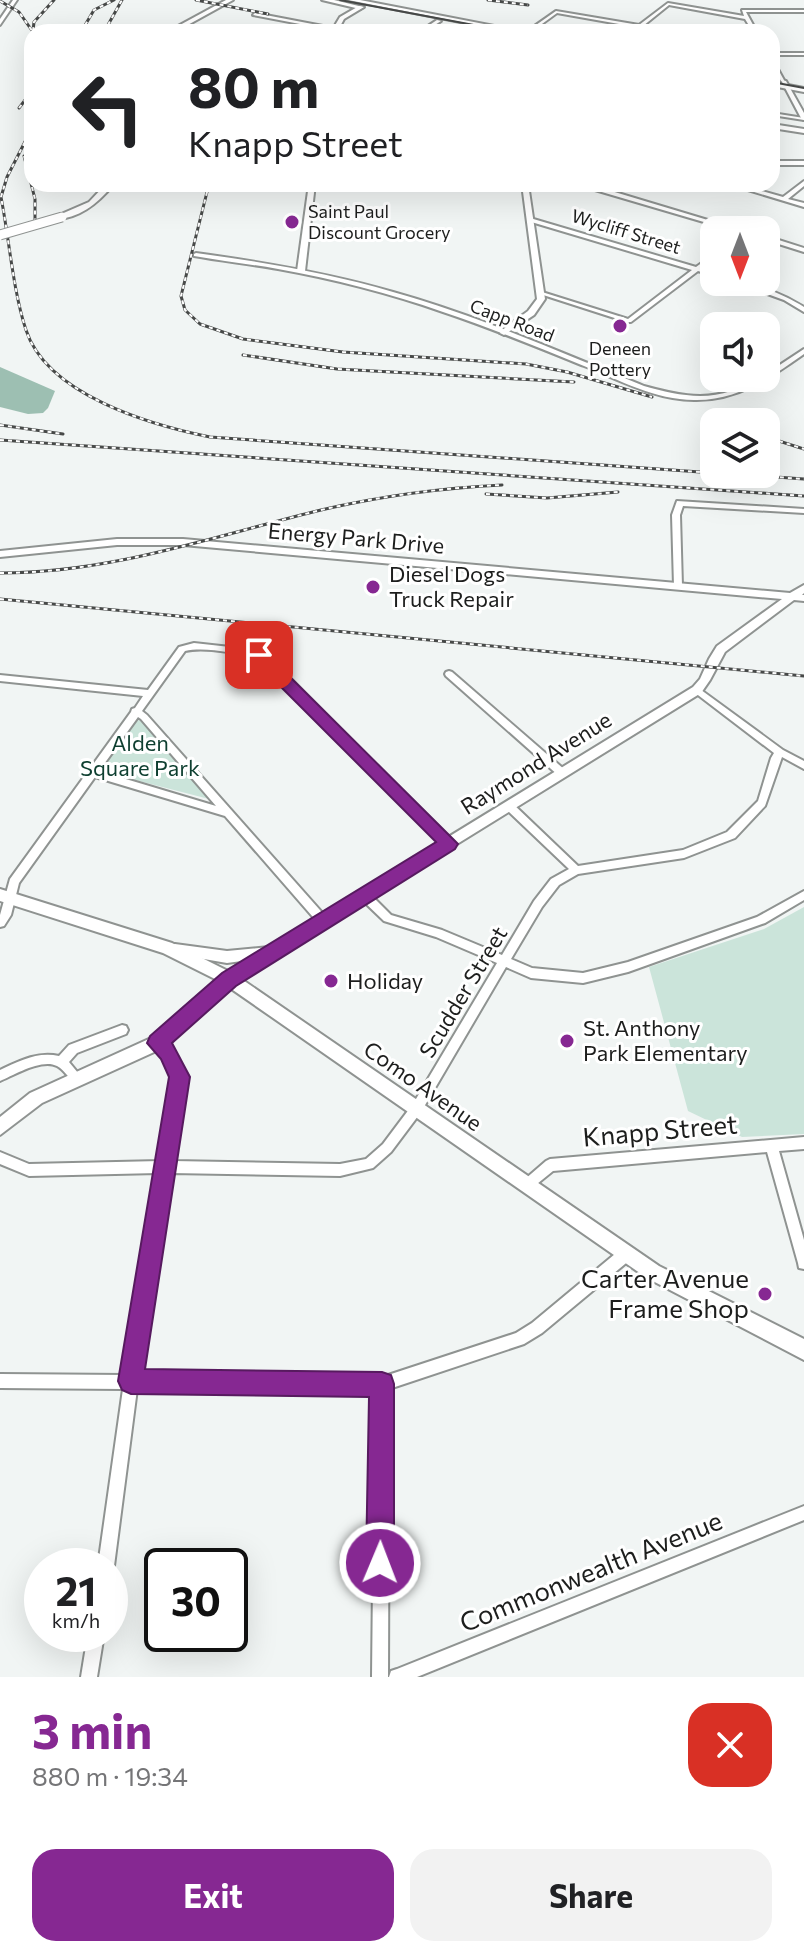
<!DOCTYPE html>
<meta charset="utf-8">
<style>
body{margin:0;font-family:Commissioner,sans-serif;background:#f2f2f2;color:#202124;height:100vh;display:flex;flex-direction:column;font-size:30px;white-space:nowrap}
*{box-sizing:border-box;margin:0}
p{font-size:26px;color:#757577}
.icon{flex:none;width:44px;height:44px;fill:none;stroke:currentColor;stroke-width:2;stroke-linecap:round;stroke-linejoin:round}
.map{position:relative;height:1677px;overflow:hidden}
.drawer{display:flex;flex-direction:column;background:#fff;flex:1}
.drawer>*{flex:none}
.guide{position:absolute;left:24px;top:24px;width:756px;height:168px;border-radius:24px;box-shadow:0 8px 32px #0002;background:#fff;color:#202124;overflow:hidden}
.needle{width:52px;rotate:180deg}
.controls{position:absolute;left:700px;top:216px;display:grid;gap:16px}
.controls a{display:grid;place-items:center;width:80px;height:80px;border-radius:16px;background:#fff;box-shadow:0 8px 32px #0002;font-size:40px}
.speed{position:absolute;left:24px;top:1548px;display:flex;gap:16px;font-size:40px;font-weight:700;text-align:center}
.speed>*{display:grid;place-content:center;width:104px;height:104px;border-radius:50%;background:#fff;box-shadow:0 8px 32px #0002;line-height:1}
.speed small{font-size:20px;font-weight:400}
.speed .limit{border:4px solid #111;border-radius:12px;background:#fff;color:#111}
.pin{position:absolute;display:grid;place-items:center;width:68px;height:68px;color:#fff;margin:-34px;border-radius:16px;box-shadow:0 4px 12px #0006}
.me{position:absolute;width:88px;margin:-44px;rotate:1deg;stroke-linejoin:round;filter:drop-shadow(0 0 6px #0008)}
.turn{display:flex;align-items:center;gap:28px;height:168px;padding:0 32px;font-size:36px}
.turn .icon{width:104px;height:104px;stroke-width:2.5}
.turn b{display:block;font-size:56px;line-height:68px}
.round{display:grid;place-items:center;flex:none;width:84px;height:84px;border-radius:24px;background:#f2f2f2}
.summary{display:flex;align-items:center;justify-content:space-between;height:136px;padding:0 32px}
h1{font-size:48px;font-weight:700;line-height:60px;color:#862892}
.cta{display:flex;gap:16px;margin-top:auto;padding:16px 32px}
.cta a{flex:1;height:92px;border-radius:24px;background:#862892;color:#fff;font-size:32px;font-weight:700;line-height:92px;text-align:center}
.cta a+a{background:#f2f2f2;color:#202124}
.map>svg:first-child{display:block}
.green{fill:#cbe4da}
.water{fill:#9dbfb2}
.lines{fill:none;stroke-linecap:round;stroke-linejoin:round}
.minor-casing{stroke:#8f9391;stroke-width:4}
.tertiary-casing{stroke:#8f9391;stroke-width:4}
.secondary-casing{stroke:#8f9391;stroke-width:4}
.minor{fill:#fff;fill-rule:evenodd}
.tertiary{fill:#fff;fill-rule:evenodd}
.secondary{fill:#fff;fill-rule:evenodd}
.tram{stroke:#474948;stroke-width:2}
.rail-casing{stroke:#474948;stroke-width:3}
.rail{stroke:#fff;stroke-width:2;stroke-dasharray:4;stroke-linecap:butt}
.secondary-bridge-casing{stroke:#8f9391;stroke-width:11;stroke-linecap:butt}
.secondary-bridge{stroke:#fff;stroke-width:9}
.route{fill:#862892;stroke:#571a5f;stroke-width:2}
.poi-dot{fill:#862892;stroke:#fff;stroke-width:3}
.labels{text-anchor:middle;stroke-width:6;stroke-linejoin:round;paint-order:stroke}
.far-poi-label{font-size:18px;fill:#1d1e1d;stroke:#fff;text-anchor:start}
.far-street-label{font-size:18px;fill:#1d1e1d;stroke:#fff}
.street-label{font-size:22px;fill:#1d1e1d;stroke:#fff}
.poi-label{font-size:22px;fill:#1d1e1d;stroke:#fff;text-anchor:start}
.park-label{font-size:22px;fill:#0e3f30;stroke:#fff}
.near-street-label{font-size:26px;fill:#1d1e1d;stroke:#fff}
.near-poi-label{font-size:26px;fill:#1d1e1d;stroke:#fff;text-anchor:end}
</style>
<div class="map">
<svg width="804" height="1677" viewBox="0 0 804 1677">
<rect width="100%" height="100%" fill="#f1f5f4"/>
<g class="green">
<path d="M137 720 143 721 209 799 104 772 102 767Z"/>
<path d="M804 907V1134L742 1137 688 1111 649 967 764 929Z"/>
</g>
<path class="water" d="M0 367 55 391 48 408 43 413 28 414 0 407Z"/>
<g class="lines">
<defs>
<g id="minor">
<path d="M668 3 744 16 742 10H804V12H746L757 32H753L745 19 669 5 643 26 673 32 641 28 638 29 636 27 557 13 531 32H526L556 11 639 25Z"/>
<path d="M255 13 349 31 351 32H342L253 15Z"/>
<path d="M437 20 441 21 424 32H419Z"/>
<rect x="772" y="53" width="32" height="2"/>
<path d="M772 61 774 62 785 82 781 81 772 66Z"/>
<path d="M772 113 804 118V120L772 115Z"/>
<rect x="772" y="161" width="32" height="4"/>
<path d="M804 181V186L788 199 804 203V207L728 184H737L783 197Z"/>
<path d="M530 218 696 267 714 254V259L702 268 714 272V276L698 271 631 322H627L537 293 542 292 628 319 692 270 528 221V219Z"/>
<path d="M196 253C262 262 329 273 393 292 479 316 562 353 644 386 673 394 702 401 731 391 743 387 754 378 766 378V374L804 349V354C770 378 737 401 694 400 656 400 619 380 584 366 537 347 491 328 443 312 389 293 334 279 278 269 250 264 222 261 194 256V254Z"/>
<path d="M734 282C756 282 786 296 804 307V312L784 300Z"/>
<path d="M677 501 804 509V513L683 506 680 515 682 586 678 589 674 586 672 515Z"/>
<path d="M194 643 248 649 270 658 452 841 453 844 452 847H444L264 662C244 654 206 646 185 651L142 711 147 715 327 918 328 921 327 924 323 925 319 924 225 816 95 777 19 883 11 915 4 926 0 927V915L10 879 131 712 132 709 135 708 143 696 0 681V675L148 690 179 647ZM138 717 141 719 216 806 99 771Z"/>
<path d="M449 671 452 672 565 770 567 773 565 776H559L446 676 445 674 446 672Z"/>
<path d="M697 687 783 750 804 761V769L782 757 765 806 735 838 684 858 578 874 559 885 542 907 511 959 532 968 583 973 628 962 757 917 804 891V900L765 923 628 972 583 983 531 978 506 967 421 1112 391 1152 373 1168 340 1176 171 1173 139 1375 382 1377 516 1333 532 1323 621 1249 626 1248 631 1249 632 1254 631 1259 542 1333 524 1344 389 1389 388 1677H372L375 1391 137 1389 114 1566 110 1572V1566H98L123 1389 0 1388V1374L125 1375 158 1173 29 1176 0 1164V1152L29 1164 160 1161 173 1084 171 1068 151 1043 153 1039 157 1038 161 1039 180 1062 185 1084 173 1161 340 1164 366 1159 383 1144 413 1104 497 963 436 937 384 921 360 898 359 895 360 892H368L391 915 442 930 502 955 534 901 551 879 569 869 506 809 504 806 506 803H512L578 866 683 850 727 832 758 801 771 758 774 753 694 692 693 690Z"/>
<path d="M122 1025 126 1026 128 1030 126 1034 77 1053 69 1062 83 1079 81 1083 77 1084C69 1080 65 1070 57 1066 42 1058 14 1075 0 1081V1070C19 1061 38 1051 59 1056L69 1045Z"/>
<path d="M804 1137V1149L779 1151 804 1240V1269L799 1268 798 1263 767 1152 553 1171 532 1188 528 1190 524 1188 522 1184 524 1180 546 1161 550 1159Z"/>
<path d="M804 1506V1520L417 1677H389L391 1671 397 1669Z"/>
<path d="M88 1634H104L97 1677H81Z"/>
</g>
<g id="tertiary">
<path d="M13 0H17L0 25V19Z"/>
<path d="M359 6 364 7 344 19 337 32H331L340 17Z"/>
<path d="M781 80 786 81 804 113V120L801 118Z"/>
<path d="M772 124 804 129V133L772 128Z"/>
<path d="M309 184H315L305 271 301 273 297 271Z"/>
<path d="M522 184H528L545 299 534 315 504 335 500 333 501 331 528 311 537 299Z"/>
<path d="M567 184 598 187 741 230H731L595 190Z"/>
<path d="M766 236 804 248V252L766 240Z"/>
<path d="M117 539H183L790 593 804 585V593L802 595H804V601L794 600 725 652 710 680 701 693 229 985 224 983 222 979 224 975 249 960 227 963 175 954 170 953 169 949 170 945 175 944 227 951 269 947 693 687 700 679 709 659 717 646 782 599 183 545H117L0 557V551Z"/>
</g>
<g id="secondary">
<path d="M226 0H233L175 32H167Z"/>
<path d="M322 0H334L363 7 360 9Z"/>
<path d="M348 0H360L525 32H512Z"/>
<path d="M772 82 804 88V92L772 86Z"/>
<path d="M106 184H114C100 201 82 217 59 219V215L89 202Z"/>
<path d="M0 889 172 943 234 974 659 1266 804 1339V1360L647 1278 230 988 163 1048 42 1103 0 1135V1117L30 1093 151 1038 217 980 163 953 0 901Z"/>
</g>
</defs>
<use href="#minor" class="minor-casing"/>
<use href="#tertiary" class="tertiary-casing"/>
<use href="#secondary" class="secondary-casing"/>
<use href="#minor" class="minor"/>
<use href="#tertiary" class="tertiary"/>
<use href="#secondary" class="secondary"/>
<g class="tram">
<path d="M340 0 511 32"/>
<path d="M772 82 804 88"/>
</g>
<defs>
<g id="rail">
<path d="M196 0 268 14"/>
<path d="M488 0 528 5"/>
<path d="M0 1 19 12 33 32"/>
<path d="M33 31 34 22 54 0"/>
<path d="M81 32 94 10 114 0"/>
<path d="M104 32 122 0"/>
<path d="M19 108 32 91"/>
<path d="M32 128 7 177 1 197C9 238 13 291 26 330 47 395 151 425 210 437L714 473"/>
<path d="M24 156 35 199V222"/>
<path d="M209 184 181 296 185 310 200 324 243 339 343 352 526 364 567 372 652 397"/>
<path d="M243 355 337 369 574 382"/>
<path d="M0 425 63 434"/>
<path d="M0 440 804 496"/>
<path d="M779 441 804 449"/>
<path d="M732 474 804 479"/>
<path d="M486 494 547 498 618 492"/>
<path d="M0 573C112 573 214 536 321 510 381 496 441 488 502 485"/>
<path d="M0 599 804 676"/>
</g>
</defs>
<use href="#rail" class="rail-casing"/>
<use href="#rail" class="rail"/>
<defs>
<path id="secondary-bridge" d="M0 235 62 217"/>
</defs>
<use href="#secondary-bridge" class="secondary-bridge-casing"/>
<use href="#secondary-bridge" class="secondary-bridge"/>
</g>
<path class="route" d="M259 649 264 651 458 844 455 849 236 986 172 1043 190 1077 145 1369 382 1372 391 1375 394 1384V1563L390 1572 380 1577 371 1572 366 1563 369 1397 131 1394 122 1390 118 1381 169 1077 161 1059 147 1043 150 1036 222 973 436 842 253 659V651Z"/>
<g class="poi-dot">
<circle cx="292" cy="222" r="8"/>
<circle cx="620" cy="326" r="8"/>
<circle cx="373" cy="587" r="8"/>
<circle cx="331" cy="981" r="8"/>
<circle cx="567" cy="1041" r="8"/>
<circle cx="765" cy="1294" r="8"/>
</g>
<g class="labels">
<g class="far-poi-label">
<text x="308" y="218">Saint Paul<tspan x="308" dy="21">Discount Grocery</tspan></text>
<text x="620" y="355" text-anchor="middle">Deneen<tspan x="620" dy="21">Pottery</tspan></text>
</g>
<g class="far-street-label">
<text transform="translate(626 232) rotate(17)" y="6">Wycliff Street</text>
<text transform="translate(512 321) rotate(21)" y="6">Capp Road</text>
</g>
<g class="street-label">
<text transform="translate(356 538) rotate(5)" y="8">Energy Park Drive</text>
<text transform="translate(536 763) rotate(-32)" y="8">Raymond Avenue</text>
<text transform="translate(463 992) rotate(-59)" y="8">Scudder Street</text>
<text transform="translate(423 1086) rotate(35)" y="8">Como Avenue</text>
</g>
<g class="poi-label">
<text x="389" y="582">Diesel Dogs<tspan x="389" dy="25">Truck Repair</tspan></text>
<text x="347" y="989">Holiday</text>
<text x="583" y="1036">St. Anthony<tspan x="583" dy="25">Park Elementary</tspan></text>
</g>
<g class="park-label">
<text x="140" y="751">Alden<tspan x="140" dy="25">Square Park</tspan></text>
</g>
<g class="near-street-label">
<text transform="translate(660 1131) rotate(-5)" y="9">Knapp Street</text>
<text transform="translate(591 1572) rotate(-22)" y="9">Commonwealth Avenue</text>
</g>
<g class="near-poi-label">
<text x="749" y="1288">Carter Avenue<tspan x="749" dy="30">Frame Shop</tspan></text>
</g>
</g>
</svg>
<div class="controls">
<a><svg class="needle" viewBox="-14 -14 28 28"><path d="M0-13l5 13h-10z" fill="#e53935"/><path d="M0 13l5-13h-10z" fill="#757577"/></svg></a>
<a><svg class="icon" aria-label="sound" viewBox="0 0 24 24"><path d="M4 9h4l5-4v14l-5-4H4zM17 9q2 3 0 6"/></svg></a>
<a><svg class="icon" aria-label="layers" viewBox="0 0 24 24"><path d="M12 4l9 5-9 5-9-5zM3 14l9 5 9-5"/></svg></a>
</div>
<div class="speed"><div>21<small>km/h</small></div><div class="limit">30</div></div>
<div class="pin" style="left:259px;top:655px;background:#d93025"><svg class="icon" aria-label="arrive" viewBox="0 0 24 24"><path d="M6 21V4h12l-3 4 3 4H6"/></svg></div>
<svg class="me" style="left:380px;top:1563px" viewBox="-20 -20 40 40"><circle r="17" fill="#862892" stroke="#fff" stroke-width="3"/><path d="M0-11L8 9 0 5-8 9z" fill="#fff"/></svg>
<div class="guide">
<div class="turn"><svg class="icon" aria-label="left" viewBox="0 0 24 24"><path d="M17 20v-9H6M10 6l-5 5 5 5"/></svg><div><b>80 m</b>Knapp Street</div></div>
</div>
</div>
<section class="drawer">
<div class="summary"><div><h1>3 min</h1><p>880 m · 19:34</p></div><a class="round" style="background:#d93025;color:#fff"><svg class="icon" aria-label="close" viewBox="0 0 24 24"><path d="M6 6l12 12M18 6L6 18"/></svg></a></div>
<div class="cta"><a>Exit</a><a>Share</a></div>
</section>
